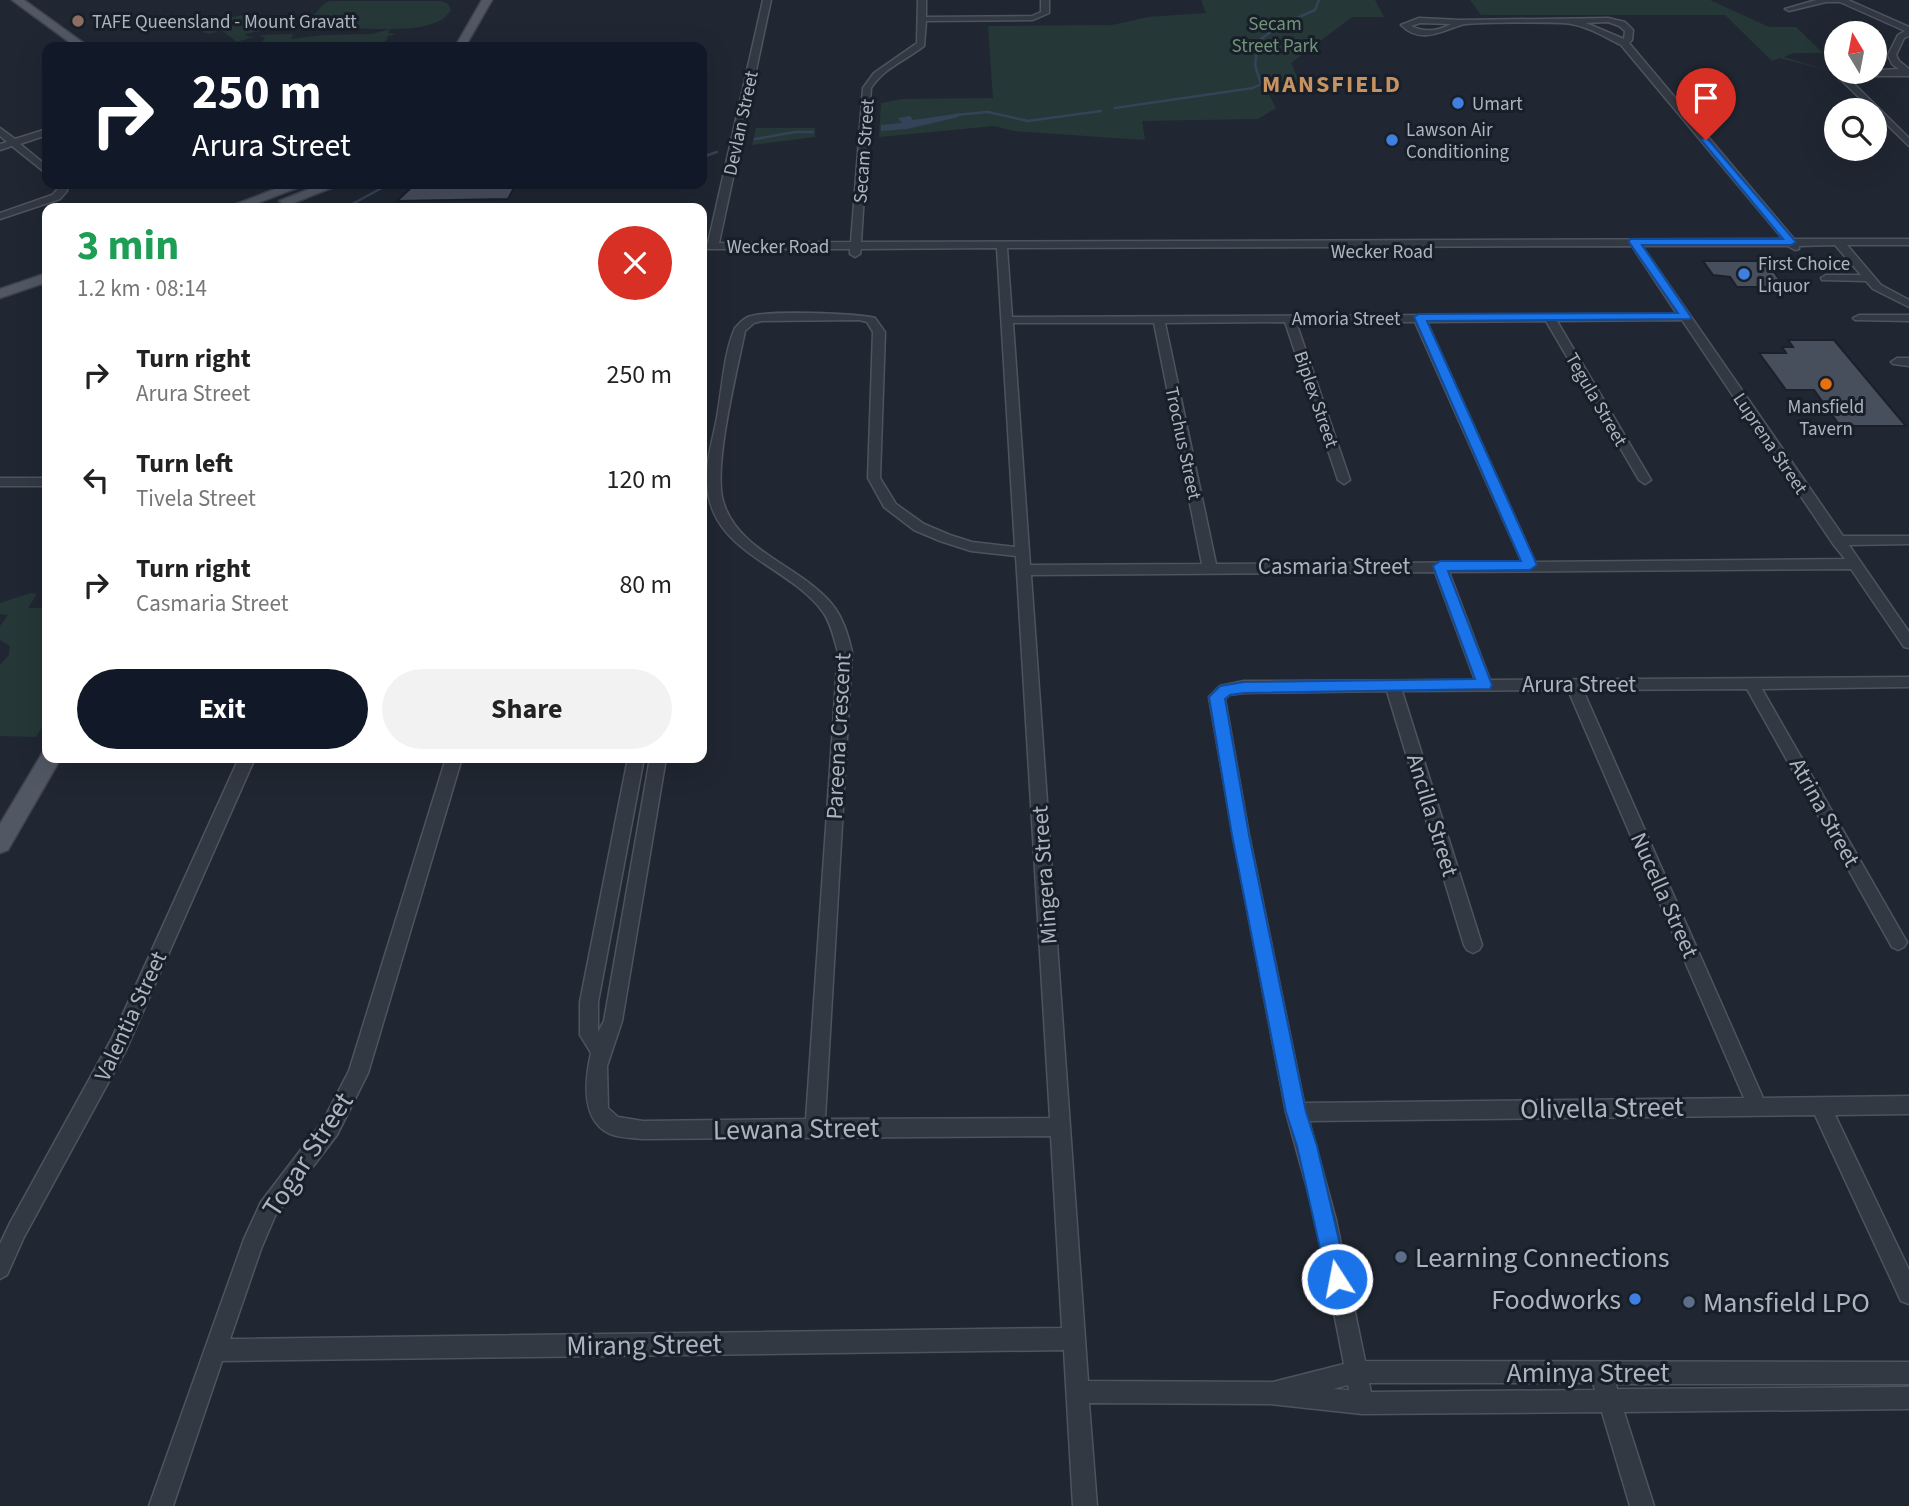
<!DOCTYPE html>
<meta charset="utf-8">
<style>
body{margin:0;font-family:"Source Sans 3",sans-serif;background:#f2f2f2;color:#222;height:100vh;display:flex;flex-direction:column;font-size:26px;white-space:nowrap}
*{box-sizing:border-box;margin:0}
p{font-size:23px;color:#767676}
.icon{flex:none;width:38px;height:38px;fill:none;stroke:currentColor;stroke-width:2;stroke-linecap:round;stroke-linejoin:round}
.map{position:relative;flex:1;overflow:hidden}
.sheet{position:absolute;left:42px;top:203px;width:665px;height:560px;display:flex;flex-direction:column;background:#fff;border-radius:14px;box-shadow:0 7px 28px #0002}
.sheet>*{flex:none}
.banner{position:absolute;left:42px;top:42px;width:665px;height:147px;border-radius:14px;box-shadow:0 7px 28px #0002;background:#111827;color:#fff;overflow:hidden}
.needle{width:46px;rotate:350deg}
.controls{position:absolute;left:1824px;top:21px;display:grid;gap:14px}
.controls a{display:grid;place-items:center;width:63px;height:63px;border-radius:50%;background:#fff;box-shadow:0 7px 28px #0002;font-size:35px}
.pin{position:absolute;display:grid;place-items:center;width:60px;height:60px;color:#fff;margin:-72px -30px;border-radius:50% 50% 50% 0;rotate:-45deg;box-shadow:0 0 7px #0007}
.pin .icon{rotate:45deg}
.me{position:absolute;width:77px;margin:-38px;rotate:349deg;stroke-linejoin:round;filter:drop-shadow(0 0 5px #0008)}
.turn{display:flex;align-items:center;gap:24px;height:147px;padding:0 35px;font-size:32px}
.turn .icon{width:91px;height:91px;stroke-width:2.5}
.turn b{display:block;font-size:49px;line-height:60px}
.round{display:grid;place-items:center;flex:none;width:74px;height:74px;border-radius:37px;background:#f2f2f2}
.head{display:flex;align-items:center;justify-content:space-between;height:119px;padding:0 35px}
h1{font-size:42px;font-weight:700;line-height:52px;color:#1e9e55}
.action{display:flex;gap:14px;margin-top:auto;padding:14px 35px}
.action a{flex:1;height:80px;border-radius:42px;background:#111827;color:#fff;font-size:28px;font-weight:700;line-height:80px;text-align:center}
.action a+a{background:#f2f2f2;color:#222}
ul{padding:0;list-style:none}
li{display:flex;align-items:center;gap:21px;height:105px;padding:0 35px}
li div{flex:1}
li b{display:block;font-size:26px}
li em{font-style:normal}
.map>svg:first-child{display:block}
.green{fill:#263738}
.water{fill:#354358}
.lines{fill:none;stroke-linecap:round;stroke-linejoin:round}
.stream{stroke:#354358;stroke-width:2.5}
.building{fill:#474e5c;stroke:#1b202a;stroke-width:2}
.minor-casing{stroke:#4e545f;stroke-width:3}
.major-casing{stroke:#3d424d;stroke-width:3}
.minor{fill:#333943;fill-rule:evenodd}
.major{fill:#515864;fill-rule:evenodd}
.route{fill:#1a73e8;stroke:#114b97;stroke-width:2}
.education-dot{fill:#8d6e63;stroke:#191f28;stroke-width:2.5}
.shop-dot{fill:#3f7fe0;stroke:#191f28;stroke-width:2.5}
.food-dot{fill:#e8710a;stroke:#191f28;stroke-width:2.5}
.service-dot{fill:#5c6f8a;stroke:#191f28;stroke-width:2.5}
.labels{text-anchor:middle;stroke-width:6;stroke-linejoin:round;paint-order:stroke}
.far-poi-label{font-size:19px;fill:#adb4c1;stroke:#191f28;text-anchor:start}
.far-park-label{font-size:19px;fill:#709479;stroke:#191f28}
.far-street-label{font-size:19px;fill:#adb4c1;stroke:#191f28}
.street-label{font-size:23px;fill:#adb4c1;stroke:#191f28}
.far-district-label{font-size:24px;font-weight:bold;letter-spacing:2px;fill:#c79261;stroke:#191f28}
.near-street-label{font-size:28px;fill:#adb4c1;stroke:#191f28}
.near-poi-label{font-size:28px;fill:#adb4c1;stroke:#191f28;text-anchor:start}
</style>
<div class="map">
<svg width="1909" height="1506" viewBox="0 0 1909 1506">
<rect width="100%" height="100%" fill="#202732"/>
<g class="green">
<path d="M1201 0H1375L1384 17H1352L1291 63 1300 84 1275 89 1269 95 1276 108 1258 119 1142 121 1145 140 1014 131 994 126 879 137 881 103 902 99 993 98 988 26 1112 25 1148 17 1206 13Z"/>
<path d="M1470 0H1710L1769 27H1796L1823 53H1794L1784 57 1830 71 1780 58 1772 61 1725 15H1481Z"/>
<path d="M330 1H441L448 4 451 10C431 43 346 21 310 30L304 23C315 19 319 4 330 1Z"/>
<path d="M243 15 289 19 274 28 245 34 248 37 256 36 237 42 221 30 210 34 202 32 212 28 208 22Z"/>
<path d="M390 29 388 33 396 34 386 37 388 39 378 47H267L269 45 262 42 265 38 258 35 293 34 291 39 324 35 372 34Z"/>
<path d="M756 128H815V137L752 145Z"/>
<path d="M31 593 37 594 28 608H47V718L36 737 0 736V665L9 655 10 646 0 640V626L8 615 0 614V603Z"/>
</g>
<path class="water" d="M955 114 959 117 907 129 881 131V125L902 123 898 118 910 116 913 120Z"/>
<g class="lines">
<g class="stream">
<path d="M1115 108 1253 88 1261 84 1255 65 1258 41 1281 25 1315 10 1319 0"/>
<path d="M955 115 988 112 1028 121 1101 111"/>
<path d="M755 139 795 132H813"/>
<path d="M702 157 717 152"/>
<path d="M345 208 389 184"/>
</g>
</g>
<g class="building">
<path d="M415 184H516L508 199 397 201Z"/>
<path d="M1703 261H1766L1785 287H1737L1730 277 1713 275Z"/>
<path d="M1788 340H1834L1906 426H1840L1814 390H1786L1759 353H1786L1782 347H1793Z"/>
</g>
<g class="lines">
<defs>
<g id="minor">
<path d="M763 0H771L719 243 851 242 863 88 874 73 917 43 918 0H926V17L1032 16 1041 12V0H1049V13L1033 20 926 21 924 46C906 60 884 68 871 88L861 242 1783 239 1621 45C1605 37 1589 27 1571 24 1560 22 1470 22 1461 25 1440 32 1420 44 1401 25L1419 18 1460 20 1608 18 1625 22 1633 30 1632 40 1629 43 1794 239H1909V245H1847L1881 285 1909 300V307L1873 289 1866 281 1822 280 1821 278 1826 275H1861L1835 245 1799 246V249L1795 250 1788 246H1642L1843 536H1909V544L1849 545 1909 632V648L1904 647 1851 569 1449 572 1490 680 1909 677V687L1762 689 1904 937 1907 942 1904 947 1898 950 1892 947 1747 689 1583 690 1763 1098 1909 1096V1114L1835 1115 1909 1270V1304L1901 1301 1815 1115 1309 1121 1336 1220 1365 1361 1909 1362V1384H1616L1617 1389 1909 1387V1409L1624 1412 1654 1506H1630L1602 1412 1362 1414 1269 1404 1089 1403 1097 1506H1073L1064 1350 222 1361 173 1506H149L244 1239 261 1202 323 1121 349 1071 446 758H462L368 1073 337 1135 275 1216 261 1249 230 1339 1062 1328 1051 1136 643 1139C633 1138 619 1138 610 1134 580 1120 585 1080 591 1053L580 1035V1002L628 758H644L598 1002V1032L604 1021 650 758H666L622 1021 607 1066 608 1108 618 1117 643 1121 806 1119 838 652C834 639 831 623 823 612 786 562 704 552 707 475 707 456 714 435 717 417 722 390 724 352 735 328 739 324 743 319 748 317 765 310 856 313 875 318L885 332 880 478 896 504 924 524 950 535 972 542 1015 547 997 248 861 249 860 254 855 257 850 254V249H702V243H708ZM1608 22 1619 26 1625 31 1624 39 1586 23ZM1420 23 1451 24C1438 31 1425 33 1411 26ZM1632 246 1677 314 1012 317 1007 248ZM859 320 867 322 873 332 868 478 884 507 914 530 940 541 971 551 1016 556 1050 1118 825 1119 852 652C848 635 843 617 831 603 800 566 737 551 723 501 713 466 737 371 745 331L754 323 762 321ZM1682 320 1833 544 1845 559 1535 562 1427 322 1546 321 1639 480 1645 484 1651 480 1557 321ZM1285 322 1338 480 1344 484 1350 480 1296 322H1415L1522 562 1216 564 1165 323ZM1013 323H1154L1202 564 1030 565ZM1435 572 1475 680 1244 681 1220 686 1209 697 1233 835 1286 1112 1316 1220 1344 1364 1273 1382 1088 1381 1031 575ZM1568 690 1744 1098 1304 1103 1249 835 1225 699 1229 695 1244 693 1387 691 1464 945 1467 950 1473 953 1479 950 1482 945 1402 691ZM1369 1383H1593L1595 1390 1371 1392ZM1348 1385 1349 1390 1333 1389Z"/>
<path d="M1816 0H1848L1909 27V36L1904 38 1896 55 1899 61 1909 69V76H1846L1909 138V146L1836 75 1843 72 1899 69 1892 64 1888 55 1898 35 1905 31 1840 2H1826L1789 11 1785 9Z"/>
<path d="M0 128 15 139 47 129V135L20 144 47 166V174L12 146 0 150V144L7 142 0 136Z"/>
<path d="M57 184H67V191L60 199 0 219V213L52 195 57 190Z"/>
<path d="M1859 315H1909V321L1855 320 1853 318Z"/>
<path d="M1897 358H1909V366L1893 364 1891 362Z"/>
<rect x="0" y="478" width="47" height="8"/>
<path d="M239 758H255L126 1050 24 1237 7 1275 0 1279V1244L10 1223 112 1038Z"/>
</g>
<g id="major">
<path d="M12 0H24L89 47H76Z"/>
<path d="M482 0H492L465 47H455Z"/>
<path d="M288 184H307L245 208H226Z"/>
<path d="M322 184H341L291 204 286 205 279 201Z"/>
<path d="M47 273V282L0 298V289Z"/>
<path d="M47 751V758H61L8 850 0 853V824L43 752Z"/>
</g>
</defs>
<use href="#minor" class="minor-casing"/>
<use href="#major" class="major-casing"/>
<use href="#minor" class="minor"/>
<use href="#major" class="major"/>
</g>
<path class="route" d="M1706 137 1796 242 1791 245H1642L1691 317 1690 319 1427 321 1537 565 1530 570 1448 571 1492 685 1490 689 1244 693 1230 695 1225 699 1249 835 1306 1112 1317 1146 1348 1279 1345 1287 1337 1290 1330 1287 1327 1279 1297 1146 1286 1112 1232 835 1209 697 1220 686 1244 682 1475 679 1433 566 1440 561H1521L1414 317 1419 314 1678 313 1629 242 1630 239H1783L1703 142 1701 140Z"/>
<circle class="education-dot" cx="78" cy="21" r="7"/>
<g class="shop-dot">
<circle cx="1458" cy="103" r="7"/>
<circle cx="1392" cy="140" r="7"/>
<circle cx="1744" cy="274" r="7"/>
<circle cx="1635" cy="1299" r="7"/>
</g>
<circle class="food-dot" cx="1826" cy="384" r="7"/>
<g class="service-dot">
<circle cx="1401" cy="1257" r="7"/>
<circle cx="1689" cy="1302" r="7"/>
</g>
<g class="labels">
<g class="far-poi-label">
<text x="92" y="28">TAFE Queensland - Mount Gravatt</text>
<text x="1472" y="110">Umart</text>
<text x="1406" y="136">Lawson Air<tspan x="1406" dy="22">Conditioning</tspan></text>
<text x="1758" y="270">First Choice<tspan x="1758" dy="22">Liquor</tspan></text>
<text x="1826" y="413" text-anchor="middle">Mansfield<tspan x="1826" dy="22">Tavern</tspan></text>
</g>
<g class="far-park-label">
<text x="1275" y="30">Secam<tspan x="1275" dy="22">Street Park</tspan></text>
</g>
<g class="far-street-label">
<text transform="translate(740 123) rotate(-78)" y="7">Devlan Street</text>
<text transform="translate(863 151) rotate(-86)" y="7">Secam Street</text>
<text x="778" y="253">Wecker Road</text>
<text x="1382" y="258">Wecker Road</text>
<text x="1346" y="325">Amoria Street</text>
<text transform="translate(1317 399) rotate(71)" y="7">Biplex Street</text>
<text transform="translate(1597 399) rotate(60)" y="7">Tegula Street</text>
<text transform="translate(1184 443) rotate(78)" y="7">Trochus Street</text>
<text transform="translate(1771 443) rotate(56)" y="7">Luprena Street</text>
</g>
<g class="street-label">
<text x="1334" y="574">Casmaria Street</text>
<text x="1579" y="692">Arura Street</text>
<text transform="translate(838 736) rotate(-87)" y="8">Pareena Crescent</text>
<text transform="translate(1825 812) rotate(61)" y="8">Atrina Street</text>
<text transform="translate(1433 815) rotate(73)" y="8">Ancilla Street</text>
<text transform="translate(1044 875) rotate(-94)" y="8">Mingera Street</text>
<text transform="translate(1665 895) rotate(66)" y="8">Nucella Street</text>
<text transform="translate(130 1016) rotate(-65)" y="8">Valentia Street</text>
</g>
<g class="far-district-label">
<text x="1332" y="92">MANSFIELD</text>
</g>
<g class="near-street-label">
<text transform="translate(1602 1107) rotate(-1)" y="10">Olivella Street</text>
<text transform="translate(796 1128) rotate(-1)" y="10">Lewana Street</text>
<text transform="translate(307 1154) rotate(-57)" y="10">Togar Street</text>
<text transform="translate(644 1344) rotate(-1)" y="10">Mirang Street</text>
<text x="1588" y="1382">Aminya Street</text>
</g>
<g class="near-poi-label">
<text x="1415" y="1267">Learning Connections</text>
<text x="1621" y="1309" text-anchor="end">Foodworks</text>
<text x="1703" y="1312">Mansfield LPO</text>
</g>
</g>
</svg>
<div class="controls">
<a><svg class="needle" viewBox="-14 -14 28 28"><path d="M0-13l5 13h-10z" fill="#e53935"/><path d="M0 13l5-13h-10z" fill="#767676"/></svg></a>
<a><svg class="icon" aria-label="search" viewBox="0 0 24 24"><circle cx="10" cy="10" r="6"/><path d="M15 15l6 6"/></svg></a>
</div>
<div class="pin" style="left:1706px;top:140px;background:#d93025"><svg class="icon" aria-label="arrive" viewBox="0 0 24 24"><path d="M6 21V4h12l-3 4 3 4H6"/></svg></div>
<svg class="me" style="left:1337px;top:1279px" viewBox="-20 -20 40 40"><circle r="17" fill="#1a73e8" stroke="#fff" stroke-width="3"/><path d="M0-11L8 9 0 5-8 9z" fill="#fff"/></svg>
<div class="banner">
<div class="turn"><svg class="icon" aria-label="right" viewBox="0 0 24 24"><path d="M7 20v-9h11M14 6l5 5-5 5"/></svg><div><b>250 m</b>Arura Street</div></div>
</div>
<section class="sheet">
<div class="head"><div><h1>3 min</h1><p>1.2 km · 08:14</p></div><a class="round" style="background:#d93025;color:#fff"><svg class="icon" aria-label="close" viewBox="0 0 24 24"><path d="M6 6l12 12M18 6L6 18"/></svg></a></div>
<ul>
<li><svg class="icon" aria-label="right" viewBox="0 0 24 24"><path d="M7 20v-9h11M14 6l5 5-5 5"/></svg><div><b>Turn right</b><p>Arura Street</p></div><em>250 m</em></li>
<li><svg class="icon" aria-label="left" viewBox="0 0 24 24"><path d="M17 20v-9H6M10 6l-5 5 5 5"/></svg><div><b>Turn left</b><p>Tivela Street</p></div><em>120 m</em></li>
<li><svg class="icon" aria-label="right" viewBox="0 0 24 24"><path d="M7 20v-9h11M14 6l5 5-5 5"/></svg><div><b>Turn right</b><p>Casmaria Street</p></div><em>80 m</em></li>
</ul>
<div class="action"><a>Exit</a><a>Share</a></div>
</section>
</div>
